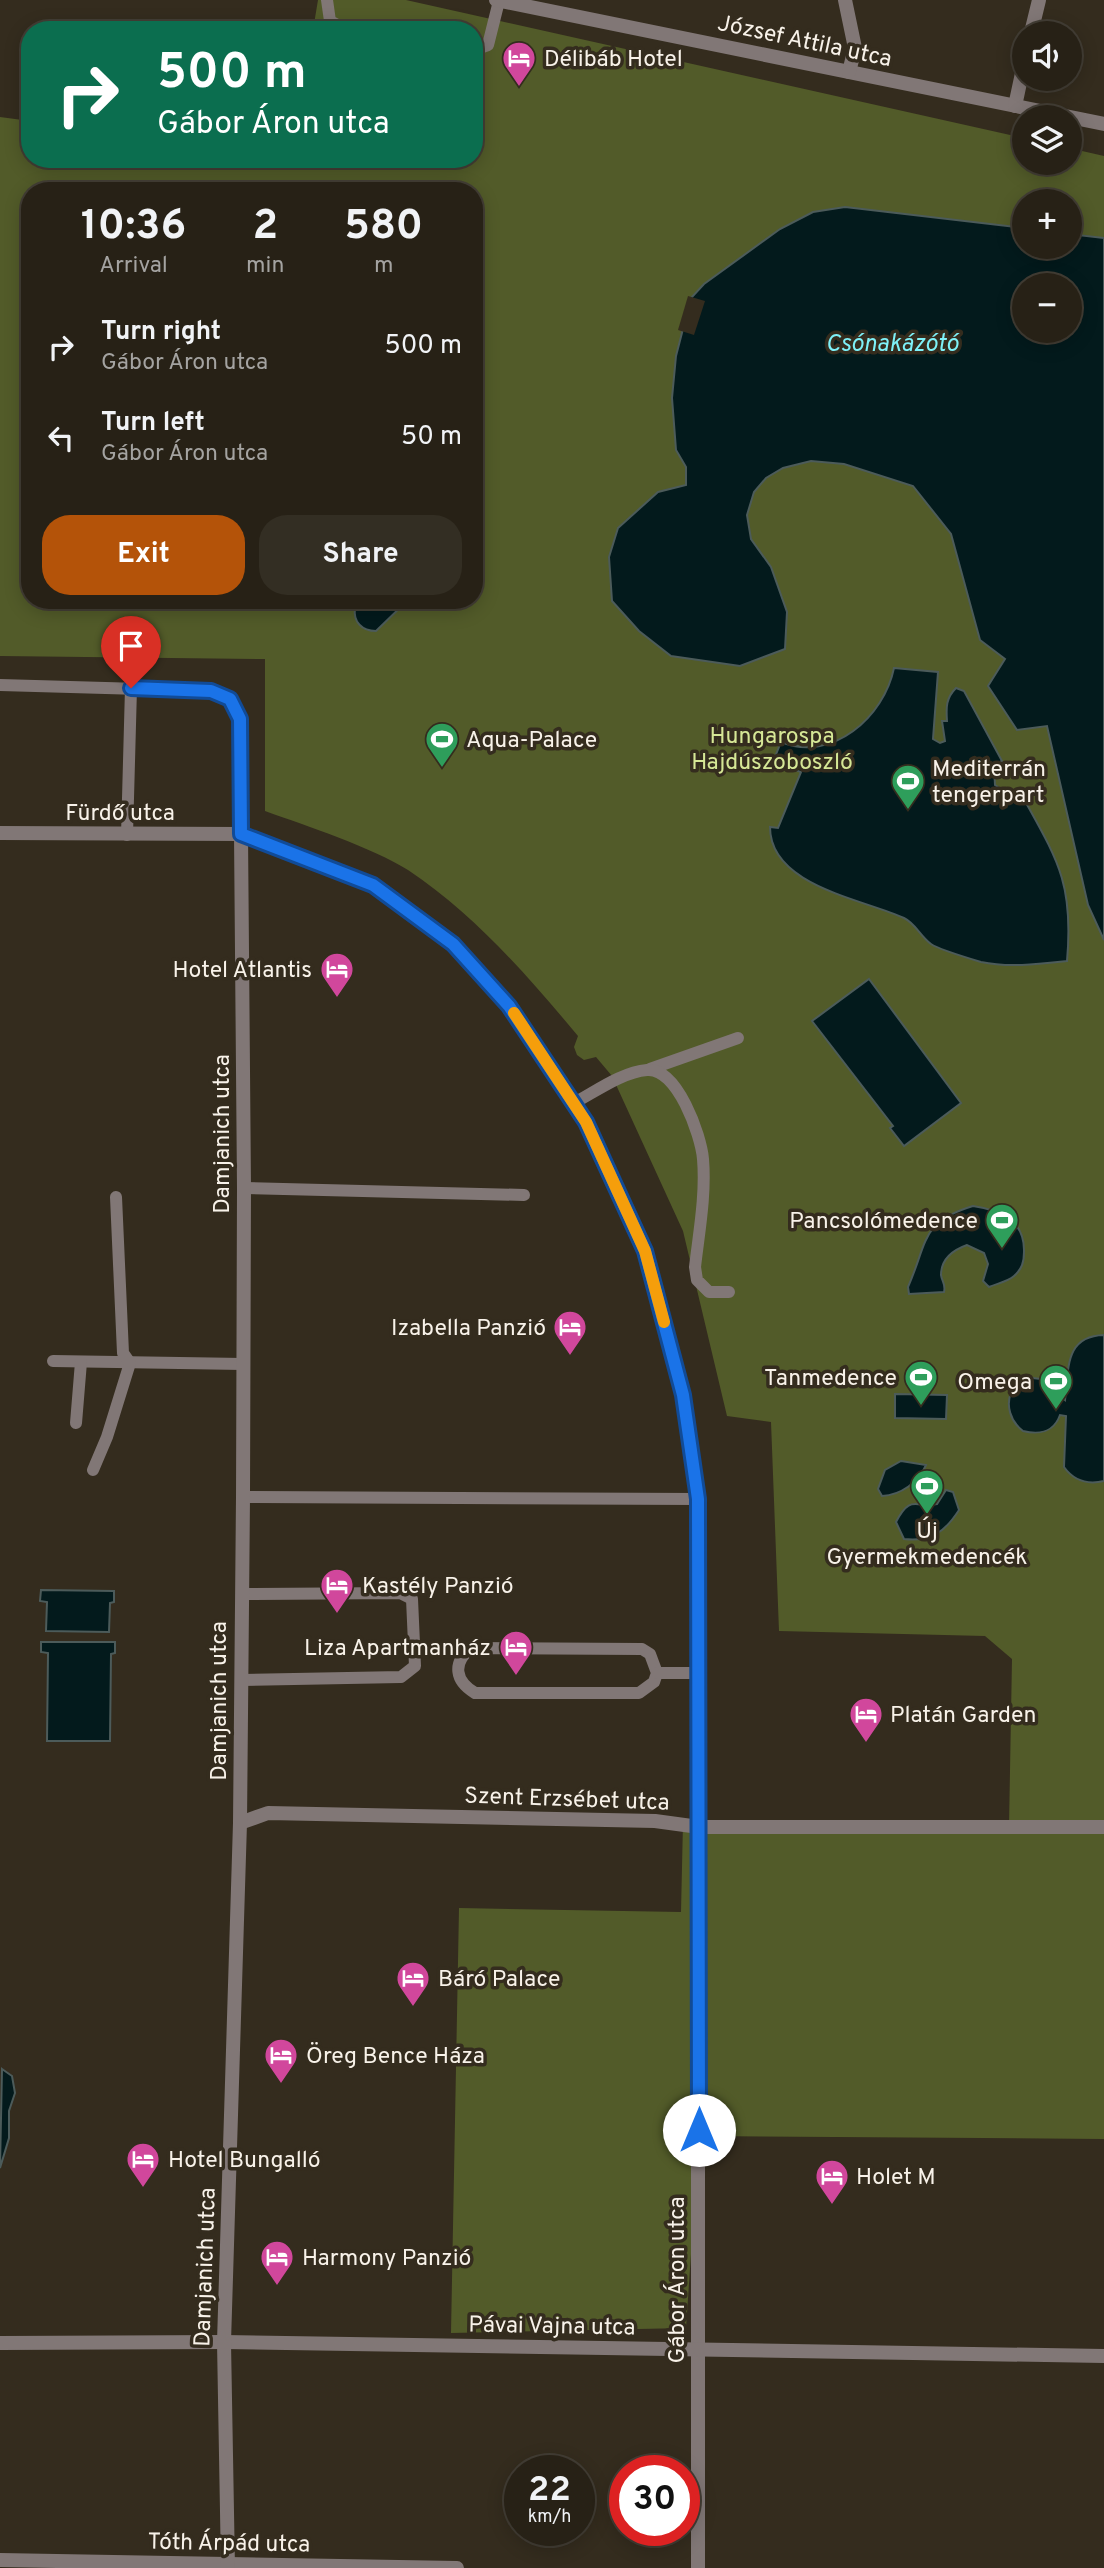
<!DOCTYPE html>
<meta charset="utf-8">
<style>
body{margin:0;font-family:Overpass,sans-serif;background:#332e23;color:#f1f3f6;height:100vh;display:flex;flex-direction:column;font-size:26px;white-space:nowrap}
*{box-sizing:border-box;margin:0}
p{font-size:23px;color:#a4a3a1}
.icon{flex:none;width:38px;height:38px;fill:none;stroke:currentColor;stroke-width:2;stroke-linecap:round;stroke-linejoin:round}
.map{position:relative;flex:1;overflow:hidden}
.side{position:absolute;left:21px;top:182px;width:462px;height:427px;display:flex;flex-direction:column;background:#272116;border-radius:28px;box-shadow:0 4px 18px #0003,0 0 0 2px #433e35}
.side>*{flex:none}
.banner{position:absolute;left:21px;top:21px;width:462px;height:147px;border-radius:28px;box-shadow:0 4px 18px #0003,0 0 0 2px #433e35;background:#0b6e4f;color:#fff;overflow:hidden}
.fabs{position:absolute;left:1012px;top:21px;display:grid;gap:14px}
.fabs a{display:grid;place-items:center;width:70px;height:70px;border-radius:50%;background:#272116;box-shadow:0 4px 18px #0003,0 0 0 2px #433e35;font-size:35px}
.speed{position:absolute;left:504px;top:2455px;display:flex;gap:14px;font-size:35px;font-weight:700;text-align:center}
.speed>*{display:grid;place-content:center;width:91px;height:91px;border-radius:50%;background:#272116;box-shadow:0 4px 18px #0003,0 0 0 2px #433e35;line-height:1}
.speed small{font-size:18px;font-weight:400}
.speed .limit{border:10px solid #d22;background:#fff;color:#111}
.pin{position:absolute;display:grid;place-items:center;width:60px;height:60px;color:#fff;margin:-72px -30px;border-radius:50% 50% 50% 0;rotate:-45deg;box-shadow:0 0 7px #0007}
.pin .icon{rotate:45deg}
.me{position:absolute;width:77px;margin:-38px;rotate:0deg;stroke-linejoin:round;filter:drop-shadow(0 0 5px #0008)}
.turn{display:flex;align-items:center;gap:24px;height:147px;padding:0 21px;font-size:32px}
.turn .icon{width:91px;height:91px;stroke-width:2.5}
.turn b{display:block;font-size:49px;line-height:60px}
.eta{display:flex;justify-content:space-evenly;align-items:center;height:119px;text-align:center}
.eta b{font-size:42px;font-weight:700;line-height:49px}
.cta{display:flex;gap:14px;margin-top:auto;padding:14px 21px}
.cta a{flex:1;height:80px;border-radius:28px;background:#b45309;color:#fff;font-size:28px;font-weight:700;line-height:80px;text-align:center}
.cta a+a{background:#332e23;color:#f1f3f6}
ul{padding:0;list-style:none}
li{display:flex;align-items:center;gap:21px;height:91px;padding:0 21px}
li div{flex:1}
li b{display:block;font-size:26px}
li em{font-style:normal}
.map>svg:first-child{display:block}
.green{fill:#525b29;fill-rule:evenodd}
.water{fill:#031a1c;stroke:#4c5b5a;stroke-width:2;fill-rule:evenodd}
.pier{fill:#342c1e}
.lines{fill:none;stroke-linecap:round;stroke-linejoin:round}
.service{stroke:#817776;stroke-width:12}
.minor{stroke:#817776;stroke-width:14}
.route-casing{stroke:#114b97;stroke-width:18}
.route{stroke:#1a73e8;stroke-width:12}
.slow{stroke:#f59e0b;stroke-width:12}
.labels{text-anchor:middle;stroke-width:7;stroke-linejoin:round;paint-order:stroke}
.street-label{font-size:23px;fill:#f8f2e9;stroke:#342c1e}
.poi-label{font-size:23px;fill:#f8f2e9;stroke:#342c1e;text-anchor:start}
.park-label{font-size:23px;fill:#d6e796;stroke:#342c1e}
.water-label{font-size:24px;font-style:italic;fill:#7ef1f8;stroke:#342c1e}
</style>
<div class="map">
<svg width="1104" height="2568" viewBox="0 0 1104 2568">
<rect width="100%" height="100%" fill="#342c1e"/>
<path class="green" d="M318 0H406L1024 138V163H1069V148L1104 156V2139L699 2136 686 2328 451 2333 459 1908 681 1912 683 1822 1009 1827 1012 1659 985 1636 779 1631 771 1422 727 1416 683 1231 612 1076 596 1057 584 1060 577 1055 574 1047 578 1036C527 975 475 915 408 870 371 847 307 826 265 811V659L0 656V117L30 121V159H271L289 162 290 159H474V30H313ZM30 191H474V600H30ZM1024 201H1069V247H1024ZM1024 285H1069V331H1024Z"/>
<g class="water">
<path d="M845 207 1024 228V247H1069V234L1104 238V940L1088 905 1047 726 1017 730 988 686 1005 659 980 640 951 534 913 486 844 464 811 461 783 468 766 478 754 492 747 515 751 539 771 567 787 612 785 649 740 666 671 656 639 631 612 601 609 557 618 528 658 492 686 485V467L676 450 672 398 676 356 691 298 704 284 780 229 813 212ZM1024 285H1069V331H1024Z"/>
<path d="M362 600H408L376 631C362 631 353 622 355 608Z"/>
<path d="M894 668 938 672 933 739 940 743 945 741 942 721H947C946 707 946 698 956 688L964 691 1002 761 994 765 995 785 1011 796 1020 792C1057 859 1074 882 1067 961 1040 964 1009 968 981 962 971 959 938 949 931 944 920 936 916 924 904 918 863 899 770 886 770 827L778 828 801 772 773 762 781 742C832 763 884 717 894 668Z"/>
<path d="M869 979 961 1103 904 1146 890 1128 893 1126 812 1021Z"/>
<path d="M973 1206C1000 1210 1025 1220 1024 1252 1024 1262 1022 1269 1014 1276 1007 1282 998 1283 989 1287L983 1281 988 1264 984 1253 967 1245C953 1250 941 1258 941 1275 942 1282 946 1284 944 1292L909 1294 908 1287C928 1242 920 1222 973 1206Z"/>
<path d="M1104 1335V1481C1087 1485 1074 1481 1064 1467L1066 1416 1060 1415C1054 1432 1039 1435 1023 1431 996 1411 1010 1366 1046 1381 1055 1385 1058 1394 1065 1400 1069 1370 1064 1336 1104 1335Z"/>
<path d="M895 1394 947 1395 946 1419 895 1418Z"/>
<path d="M901 1461 926 1465C919 1482 901 1495 882 1496L878 1489 885 1470Z"/>
<path d="M946 1490 953 1492 959 1510C945 1532 931 1542 904 1539L896 1522C911 1493 916 1509 937 1504Z"/>
<path d="M41 1590 114 1591V1602L110 1603 109 1632 46 1631 47 1602 40 1601Z"/>
<path d="M41 1642H115V1653L111 1654 110 1741H47L48 1653 41 1652Z"/>
<path d="M2 2069 12 2076 15 2093 9 2111V2138L0 2168Z"/>
</g>
<path class="pier" d="M688 296 705 301 694 335 678 330Z"/>
<g class="lines">
<g class="service">
<path d="M327 0 330 21 347 30"/>
<path d="M474 50 488 45 499 1"/>
<path d="M0 685 211 691 230 699 240 719 241 834"/>
<path d="M127 835 131 688"/>
<path d="M650 1069 738 1038"/>
<path d="M574 1103C595 1092 622 1072 647 1070 677 1067 701 1135 703 1159 706 1195 699 1232 695 1267L697 1280 709 1292H729"/>
<path d="M244 1188 524 1195"/>
<path d="M53 1361 243 1364"/>
<path d="M76 1423 81 1362"/>
<path d="M93 1470 107 1437 130 1363 123 1353 116 1197"/>
<path d="M243 1497 698 1499"/>
<path d="M471 1648 642 1649 650 1654 657 1673 654 1682 639 1693H475C455 1681 452 1663 471 1648Z"/>
<path d="M657 1673H699"/>
<path d="M241 1680 401 1677 415 1666 412 1599 400 1593 242 1594"/>
</g>
<g class="minor">
<path d="M496 0 1104 124"/>
<path d="M845 0 855 48 849 72"/>
<path d="M1031 33 1039 0"/>
<path d="M1015 106 1024 64"/>
<path d="M0 833 241 834 373 885 453 944 509 1006 586 1122 645 1251 683 1395 698 1499V2568"/>
<path d="M240 1823 268 1813 655 1821 699 1827H1104"/>
<path d="M0 2343 224 2342 1104 2356"/>
<path d="M0 2560 457 2568"/>
<path d="M228 2568 224 2342 240 1823 243 1497 244 1188 241 834"/>
</g>
</g>
<g class="lines">
<defs>
<path id="route" d="M131 688 211 691 230 699 240 719 241 834 373 885 453 944 509 1006 586 1122 645 1251 683 1395 698 1499 699 2130"/>
</defs>
<use href="#route" class="route-casing"/>
<use href="#route" class="route"/>
<path class="slow" d="M514 1013 586 1122 645 1251 664 1322"/>
</g>
<defs>
<symbol id="hotel-pin" viewBox="-11 -11 22 30"><path d="M0 17L-7.5 6A9.5 9.5 0 1 1 7.5 6Z" fill="#d1479c" stroke="#342c1e"/><path d="M-6-4.5h1.5V1H6V5H4.5V3h-9V5H-6ZM-4 0a1.8 1.8 0 1 1 3.6 0ZM.5 0V-2.5h3Q6-2.5 6 0Z" fill="#fff"/></symbol>
<symbol id="stadium-pin" viewBox="-11 -11 22 30"><path d="M0 17L-7.5 6A9.5 9.5 0 1 1 7.5 6Z" fill="#2e9e5b" stroke="#342c1e"/><path d="M0-5a6.5 5 0 1 0 0 10a6.5 5 0 1 0 0-10ZM-3.5-1.8h7v3.6h-7Z" fill="#fff"/></symbol>
</defs>
<g fill-rule="evenodd">
<use href="#hotel-pin" x="500" y="39" width="38" height="52"/>
<use href="#stadium-pin" x="423" y="720" width="38" height="52"/>
<use href="#stadium-pin" x="889" y="762" width="38" height="52"/>
<use href="#hotel-pin" x="318" y="950" width="38" height="52"/>
<use href="#stadium-pin" x="983" y="1201" width="38" height="52"/>
<use href="#hotel-pin" x="551" y="1308" width="38" height="52"/>
<use href="#stadium-pin" x="902" y="1358" width="38" height="52"/>
<use href="#stadium-pin" x="1037" y="1362" width="38" height="52"/>
<use href="#stadium-pin" x="908" y="1467" width="38" height="52"/>
<use href="#hotel-pin" x="318" y="1566" width="38" height="52"/>
<use href="#hotel-pin" x="497" y="1628" width="38" height="52"/>
<use href="#hotel-pin" x="847" y="1695" width="38" height="52"/>
<use href="#hotel-pin" x="394" y="1959" width="38" height="52"/>
<use href="#hotel-pin" x="262" y="2036" width="38" height="52"/>
<use href="#hotel-pin" x="124" y="2140" width="38" height="52"/>
<use href="#hotel-pin" x="813" y="2157" width="38" height="52"/>
<use href="#hotel-pin" x="258" y="2238" width="38" height="52"/>
</g>
<g class="labels">
<g class="street-label">
<text transform="translate(805 40) rotate(12)" y="8">József Attila utca</text>
<text x="120" y="820">Fürdő utca</text>
<text transform="translate(221 1134) rotate(-90)" y="8">Damjanich utca</text>
<text transform="translate(218 1701) rotate(-90)" y="8">Damjanich utca</text>
<text transform="translate(567 1798) rotate(2)" y="8">Szent Erzsébet utca</text>
<text transform="translate(204 2267) rotate(-88)" y="8">Damjanich utca</text>
<text transform="translate(676 2280) rotate(-90)" y="8">Gábor Áron utca</text>
<text transform="translate(552 2325) rotate(1)" y="8">Pávai Vajna utca</text>
<text transform="translate(229 2542) rotate(1)" y="8">Tóth Árpád utca</text>
</g>
<g class="poi-label">
<text x="544" y="66">Délibáb Hotel</text>
<text x="466" y="747">Aqua-Palace</text>
<text x="932" y="776">Mediterrán<tspan x="932" dy="26">tengerpart</tspan></text>
<text x="312" y="977" text-anchor="end">Hotel Atlantis</text>
<text x="978" y="1228" text-anchor="end">Pancsolómedence</text>
<text x="546" y="1335" text-anchor="end">Izabella Panzió</text>
<text x="897" y="1385" text-anchor="end">Tanmedence</text>
<text x="1032" y="1389" text-anchor="end">Omega</text>
<text x="927" y="1538" text-anchor="middle">Új<tspan x="927" dy="26">Gyermekmedencék</tspan></text>
<text x="362" y="1593">Kastély Panzió</text>
<text x="491" y="1655" text-anchor="end">Liza Apartmanház</text>
<text x="890" y="1722">Platán Garden</text>
<text x="438" y="1986">Báró Palace</text>
<text x="306" y="2063">Öreg Bence Háza</text>
<text x="168" y="2167">Hotel Bungalló</text>
<text x="856" y="2184">Holet M</text>
<text x="302" y="2265">Harmony Panzió</text>
</g>
<g class="park-label">
<text x="772" y="743">Hungarospa<tspan x="772" dy="26">Hajdúszoboszló</tspan></text>
</g>
<g class="water-label">
<text x="892" y="351">Csónakázótó</text>
</g>
</g>
</svg>
<div class="fabs">
<a><svg class="icon" aria-label="sound" viewBox="0 0 24 24"><path d="M4 9h4l5-4v14l-5-4H4zM17 9q2 3 0 6"/></svg></a>
<a><svg class="icon" aria-label="layers" viewBox="0 0 24 24"><path d="M12 4l9 5-9 5-9-5zM3 14l9 5 9-5"/></svg></a>
<a>+</a>
<a>−</a>
</div>
<div class="speed"><div>22<small>km/h</small></div><div class="limit">30</div></div>
<div class="pin" style="left:131px;top:688px;background:#d93025"><svg class="icon" aria-label="arrive" viewBox="0 0 24 24"><path d="M6 21V4h12l-3 4 3 4H6"/></svg></div>
<svg class="me" style="left:699px;top:2130px" viewBox="-20 -20 40 40"><circle r="19" fill="#fff"/><path d="M0-13L10 11 0 6-10 11z" fill="#1a73e8"/></svg>
<div class="banner">
<div class="turn"><svg class="icon" aria-label="right" viewBox="0 0 24 24"><path d="M7 20v-9h11M14 6l5 5-5 5"/></svg><div><b>500 m</b>Gábor Áron utca</div></div>
</div>
<section class="side">
<div class="eta">
<div><b>10:36</b><p>Arrival</p></div>
<div><b>2</b><p>min</p></div>
<div><b>580</b><p>m</p></div>
</div>
<ul>
<li><svg class="icon" aria-label="right" viewBox="0 0 24 24"><path d="M7 20v-9h11M14 6l5 5-5 5"/></svg><div><b>Turn right</b><p>Gábor Áron utca</p></div><em>500 m</em></li>
<li><svg class="icon" aria-label="left" viewBox="0 0 24 24"><path d="M17 20v-9H6M10 6l-5 5 5 5"/></svg><div><b>Turn left</b><p>Gábor Áron utca</p></div><em>50 m</em></li>
</ul>
<div class="cta"><a>Exit</a><a>Share</a></div>
</section>
</div>
